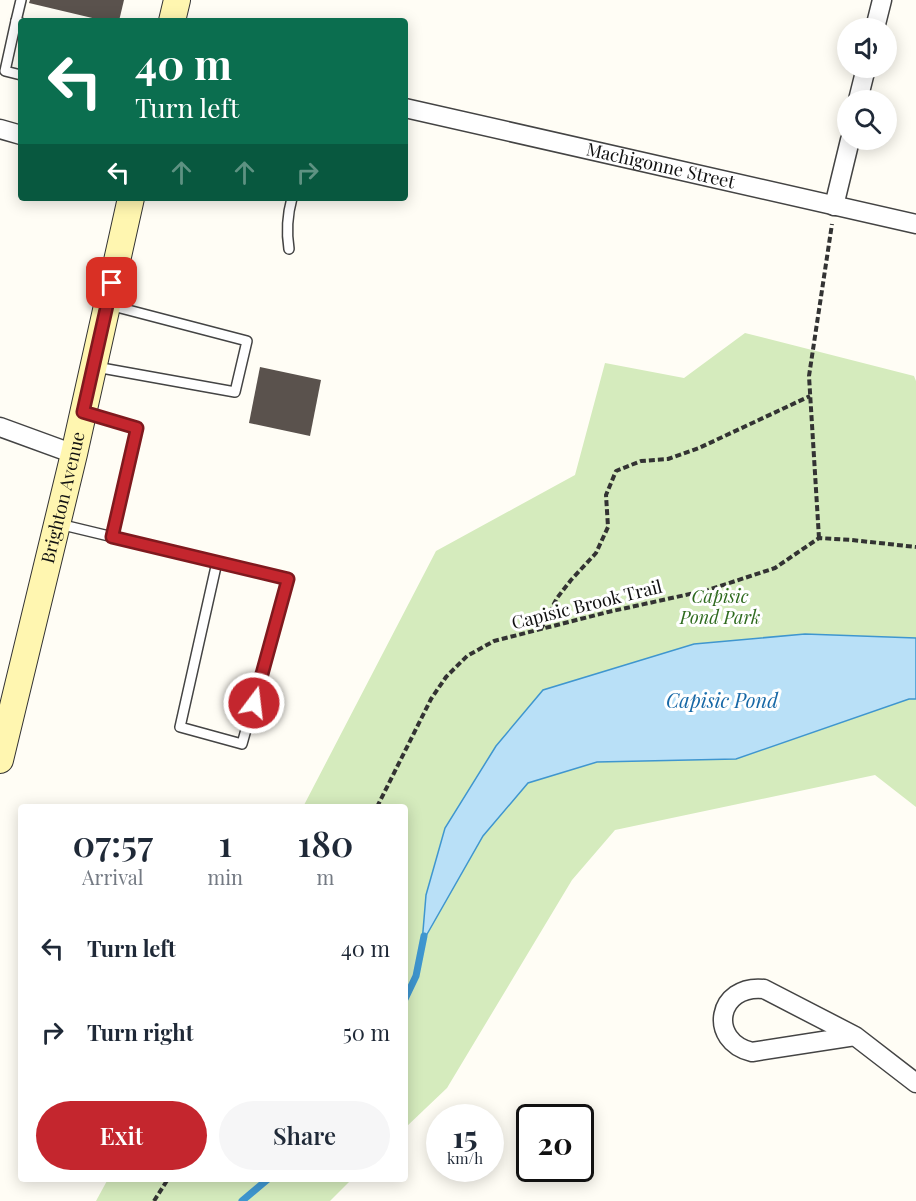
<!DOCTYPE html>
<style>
body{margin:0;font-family:"Playfair Display",serif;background:#f6f6f7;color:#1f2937;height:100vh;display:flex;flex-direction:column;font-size:22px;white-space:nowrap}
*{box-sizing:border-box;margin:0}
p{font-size:20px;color:#747a83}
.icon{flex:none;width:33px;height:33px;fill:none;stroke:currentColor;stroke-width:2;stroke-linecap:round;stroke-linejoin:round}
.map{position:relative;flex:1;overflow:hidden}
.drawer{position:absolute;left:18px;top:804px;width:390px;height:378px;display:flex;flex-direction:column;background:#fff;border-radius:6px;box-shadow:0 3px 15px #0003}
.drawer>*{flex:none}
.banner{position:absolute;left:18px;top:18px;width:390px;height:183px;border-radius:6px;box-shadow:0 3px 15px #0003;background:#0b6e4f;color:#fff;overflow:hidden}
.buttons{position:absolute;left:837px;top:18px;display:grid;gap:12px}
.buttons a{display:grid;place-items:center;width:60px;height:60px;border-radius:50%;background:#fff;box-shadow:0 3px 15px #0003;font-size:30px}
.speed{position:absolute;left:426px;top:1104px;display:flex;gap:12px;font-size:30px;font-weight:700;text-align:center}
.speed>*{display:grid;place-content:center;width:78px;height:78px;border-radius:50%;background:#fff;box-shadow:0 3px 15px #0003;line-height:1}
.speed small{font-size:15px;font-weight:400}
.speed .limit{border:3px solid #111;border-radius:9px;background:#fff;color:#111}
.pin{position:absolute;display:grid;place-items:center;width:51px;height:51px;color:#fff;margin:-26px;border-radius:12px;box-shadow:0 3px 9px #0006}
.me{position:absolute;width:66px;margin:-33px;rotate:15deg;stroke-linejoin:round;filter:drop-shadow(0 0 4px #0008)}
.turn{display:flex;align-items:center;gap:21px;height:126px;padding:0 18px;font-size:27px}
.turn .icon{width:78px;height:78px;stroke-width:2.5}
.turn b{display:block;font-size:42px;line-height:51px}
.lanes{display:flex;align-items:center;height:57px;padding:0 18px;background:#0003;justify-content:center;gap:30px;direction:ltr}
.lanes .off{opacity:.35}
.eta{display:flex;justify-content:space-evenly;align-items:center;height:102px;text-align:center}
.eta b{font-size:36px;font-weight:600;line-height:42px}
.action{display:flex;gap:12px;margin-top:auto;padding:12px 18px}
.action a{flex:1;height:69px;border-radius:36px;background:#c4262e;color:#fff;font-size:24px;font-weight:600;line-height:69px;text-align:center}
.action a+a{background:#f6f6f7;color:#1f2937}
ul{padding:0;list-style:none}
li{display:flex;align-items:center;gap:18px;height:84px;padding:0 18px}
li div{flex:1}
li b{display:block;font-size:22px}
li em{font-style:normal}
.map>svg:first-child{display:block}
.green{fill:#d5ebbd}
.water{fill:#b9e0f7;stroke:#3f96cf;stroke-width:1.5}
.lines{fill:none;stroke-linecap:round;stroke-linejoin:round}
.stream{stroke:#3f96cf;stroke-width:7}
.building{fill:#5a524d}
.service-casing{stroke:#444;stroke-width:12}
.minor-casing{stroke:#444;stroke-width:21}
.secondary-casing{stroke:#333;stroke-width:28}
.path{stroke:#333;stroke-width:4;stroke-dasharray:6 3;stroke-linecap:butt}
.service{stroke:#fff;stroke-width:9}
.minor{stroke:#fff;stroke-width:18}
.secondary{stroke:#fff6b0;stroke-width:26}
.route-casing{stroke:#7f191e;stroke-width:15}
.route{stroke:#c4262e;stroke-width:10}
.labels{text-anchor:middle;stroke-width:6;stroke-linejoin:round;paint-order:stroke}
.street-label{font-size:18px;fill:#111;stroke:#fff}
.park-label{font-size:18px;font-style:italic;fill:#2f6b1f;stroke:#fff}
.water-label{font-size:20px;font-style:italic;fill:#1768a6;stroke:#fff}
</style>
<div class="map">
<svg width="916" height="1201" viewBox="0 0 916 1201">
<rect width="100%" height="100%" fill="#fffdf5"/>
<g class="green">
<path d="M745 333 914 376 916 381V807L875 775 615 830 572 880 447 1088 405 1128V807H303L436 551 575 475 605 363 684 378Z"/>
<path d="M108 1179H352L330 1201H96Z"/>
</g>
<path class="water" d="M805 634 916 638V699H909L736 759 597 762 528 783 483 836 422 943 426 895 445 828 496 746 543 690 694 644Z"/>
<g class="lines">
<g class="stream">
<path d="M405 999 416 976 424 936"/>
<path d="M242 1201 268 1179"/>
</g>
</g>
<g class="building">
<path d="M30 0H124L119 21H105L29 3Z"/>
<path d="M260 367 321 380 310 436 249 423Z"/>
</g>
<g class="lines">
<defs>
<g id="service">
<path d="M16 21 21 0"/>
<path d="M21 23 16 21 5 71 21 75"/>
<path d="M289 249C286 230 287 216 292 198"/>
<path d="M96 367 235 392 247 341 109 305"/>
<path d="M85 412 137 428 112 537"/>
<path d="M59 524 288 579 242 744 180 727 217 562"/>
</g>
<g id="minor">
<path d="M875 28 882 0"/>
<path d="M858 100 866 68"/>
<path id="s1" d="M405 108 916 224"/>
<path d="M0 129 21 135"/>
<path d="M834 206 850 140"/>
<path d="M0 427 74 454"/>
<path d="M855 1036 752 1052C707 1041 717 984 764 989L855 1036 916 1083"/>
</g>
<g id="secondary">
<path d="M172 21 177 0"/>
<path id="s2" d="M0 760 74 454 131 198"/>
</g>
</defs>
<use href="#service" class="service-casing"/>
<use href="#minor" class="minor-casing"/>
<use href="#secondary" class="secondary-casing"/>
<g class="path">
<path d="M819 538 809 376 832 224"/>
<path d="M541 629 557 598 571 580 596 553 608 527 606 495 616 471 641 461 668 459 699 448 810 396"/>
<path d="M377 807 431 699 446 677 467 656 494 641 608 612 708 590 775 568 819 538 852 540 916 547"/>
<path d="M154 1201 168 1179"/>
</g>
<use href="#service" class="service"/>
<use href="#minor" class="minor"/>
<use href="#secondary" class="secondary"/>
</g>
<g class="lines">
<defs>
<path id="route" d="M112 283 83 412 137 428 112 537 288 579 254 703"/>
</defs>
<use href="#route" class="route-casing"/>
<use href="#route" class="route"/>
</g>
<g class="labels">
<g class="street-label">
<text dy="6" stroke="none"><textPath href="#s1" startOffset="262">Machigonne Street</textPath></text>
<text dy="6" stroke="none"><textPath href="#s2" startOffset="270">Brighton Avenue</textPath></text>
<text transform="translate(587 605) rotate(-14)" y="6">Capisic Brook Trail</text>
</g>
<g class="park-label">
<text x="720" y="603">Capisic<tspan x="720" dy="21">Pond Park</tspan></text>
</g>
<g class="water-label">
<text x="722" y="708">Capisic Pond</text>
</g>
</g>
</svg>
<div class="buttons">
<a><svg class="icon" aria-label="sound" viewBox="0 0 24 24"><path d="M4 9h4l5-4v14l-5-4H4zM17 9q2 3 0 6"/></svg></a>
<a><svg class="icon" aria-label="search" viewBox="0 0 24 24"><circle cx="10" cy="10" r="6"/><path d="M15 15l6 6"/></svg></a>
</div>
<div class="speed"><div>15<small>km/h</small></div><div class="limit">20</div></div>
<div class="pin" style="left:112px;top:283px;background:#d93025"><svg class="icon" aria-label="arrive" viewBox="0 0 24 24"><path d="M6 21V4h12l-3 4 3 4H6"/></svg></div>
<svg class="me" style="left:254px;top:703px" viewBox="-20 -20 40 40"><circle r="17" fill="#c4262e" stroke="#fff" stroke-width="3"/><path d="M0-11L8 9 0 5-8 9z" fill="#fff"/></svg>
<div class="banner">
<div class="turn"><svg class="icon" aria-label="left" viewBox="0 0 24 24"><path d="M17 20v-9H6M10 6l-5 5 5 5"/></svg><div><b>40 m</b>Turn left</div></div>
<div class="lanes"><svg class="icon" aria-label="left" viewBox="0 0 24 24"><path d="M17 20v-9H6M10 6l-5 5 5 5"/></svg><svg class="icon off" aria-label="ahead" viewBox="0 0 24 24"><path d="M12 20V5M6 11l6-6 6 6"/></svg><svg class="icon off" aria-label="ahead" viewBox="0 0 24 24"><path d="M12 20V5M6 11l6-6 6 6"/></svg><svg class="icon off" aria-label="right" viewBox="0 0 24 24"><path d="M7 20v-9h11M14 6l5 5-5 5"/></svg></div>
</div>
<section class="drawer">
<div class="eta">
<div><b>07:57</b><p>Arrival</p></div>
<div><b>1</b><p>min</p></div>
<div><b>180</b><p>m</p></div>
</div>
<ul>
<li><svg class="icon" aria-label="left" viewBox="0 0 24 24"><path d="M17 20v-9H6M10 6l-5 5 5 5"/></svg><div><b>Turn left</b></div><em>40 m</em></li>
<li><svg class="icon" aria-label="right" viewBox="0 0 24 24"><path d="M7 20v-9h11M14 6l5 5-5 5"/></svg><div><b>Turn right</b></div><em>50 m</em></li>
</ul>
<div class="action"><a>Exit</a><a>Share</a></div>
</section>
</div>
